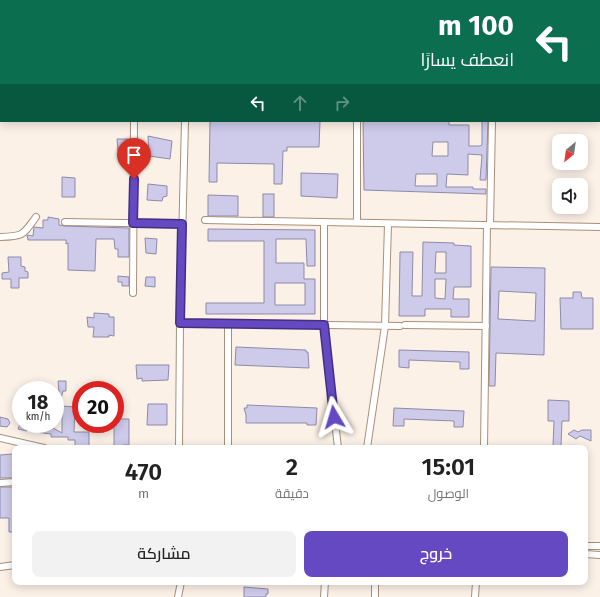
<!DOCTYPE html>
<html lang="ar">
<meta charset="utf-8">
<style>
body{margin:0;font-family:"Fira Sans",Cairo,sans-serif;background:#f2f2f2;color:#222;direction:rtl;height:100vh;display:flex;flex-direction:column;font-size:15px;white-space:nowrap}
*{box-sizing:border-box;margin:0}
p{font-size:13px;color:#767676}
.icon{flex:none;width:22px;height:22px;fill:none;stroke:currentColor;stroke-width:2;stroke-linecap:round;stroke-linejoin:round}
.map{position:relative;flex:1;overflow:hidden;direction:ltr}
.sheet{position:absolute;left:12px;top:445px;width:576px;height:140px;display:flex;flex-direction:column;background:#fff;border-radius:8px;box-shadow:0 2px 10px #0003;direction:rtl}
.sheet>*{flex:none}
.hud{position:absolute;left:0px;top:0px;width:600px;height:122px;box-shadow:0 2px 10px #0003;direction:rtl;background:#0b6e4f;color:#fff;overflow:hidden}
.needle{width:26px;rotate:209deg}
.fabs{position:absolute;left:552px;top:134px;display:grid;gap:8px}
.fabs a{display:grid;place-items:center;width:36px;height:36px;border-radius:8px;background:#fff;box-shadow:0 2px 10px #0003;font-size:20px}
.speed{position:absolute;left:12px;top:381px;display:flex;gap:8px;font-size:20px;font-weight:700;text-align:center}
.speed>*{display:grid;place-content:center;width:52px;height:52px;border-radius:50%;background:#fff;box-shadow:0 2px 10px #0003;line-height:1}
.speed small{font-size:10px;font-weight:400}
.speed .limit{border:6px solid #d22;background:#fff;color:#111}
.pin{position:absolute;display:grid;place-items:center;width:34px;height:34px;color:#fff;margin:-41px -17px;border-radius:50% 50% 50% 0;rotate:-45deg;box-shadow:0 0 4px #0007}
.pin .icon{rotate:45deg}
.me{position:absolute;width:44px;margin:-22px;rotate:353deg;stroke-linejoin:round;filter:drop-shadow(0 0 3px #0008)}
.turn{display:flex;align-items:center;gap:14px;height:84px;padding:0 20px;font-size:18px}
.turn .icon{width:52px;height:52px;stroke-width:2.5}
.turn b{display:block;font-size:28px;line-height:34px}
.lanes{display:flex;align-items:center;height:38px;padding:0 20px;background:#0003;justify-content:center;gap:20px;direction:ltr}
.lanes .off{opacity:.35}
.eta{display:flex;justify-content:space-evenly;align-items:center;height:68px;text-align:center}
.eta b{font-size:24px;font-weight:600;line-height:28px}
.action{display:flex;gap:8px;margin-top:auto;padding:8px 20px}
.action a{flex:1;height:46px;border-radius:8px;background:#6549c2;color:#fff;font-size:16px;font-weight:600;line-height:46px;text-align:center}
.action a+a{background:#f2f2f2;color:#222}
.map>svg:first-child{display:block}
.building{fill:#cdcaea;stroke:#8d8ba9;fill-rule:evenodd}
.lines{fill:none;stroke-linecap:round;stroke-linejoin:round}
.minor-casing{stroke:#a98f79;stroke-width:8}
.minor{stroke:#fff;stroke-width:6}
.route-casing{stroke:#422f7e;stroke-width:10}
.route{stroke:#6549c2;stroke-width:7}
</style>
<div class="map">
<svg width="600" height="597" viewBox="0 0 600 597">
<rect width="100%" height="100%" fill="#fcf1e7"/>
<g class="building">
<path d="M210 121H320L319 147H287V151H283L282 184H274V164L217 163V182H209Z"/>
<path d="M363 121H449V125H469V146H480L482 145V121H488L486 180H480L482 155 468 154V175L447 174 446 187H473V189H486V194L364 190ZM433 142H448V156H432ZM416 174H437V186H415Z"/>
<path d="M148 136 172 141 170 159 149 156Z"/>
<path d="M117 139H129L128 152 118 151Z"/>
<path d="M301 173 338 174 337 198 301 196Z"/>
<path d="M62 177 75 178V197H62Z"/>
<path d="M148 184 167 186V196L163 197 162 201 147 200Z"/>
<rect x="263" y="194" width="11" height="23"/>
<path d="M208 195 238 196V216H208Z"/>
<path d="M48 217 59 219V225L65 226 129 228V257H118V249H115L114 239H96L95 271 68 270V243L66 244V240H28L27 235 33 236 34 227 43 228V220H48Z"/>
<path d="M208 229 315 230V266H307L306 239H276V263H304V279H315V314H206V303H264V241H208ZM275 283H305V305H275Z"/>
<path d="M145 238 157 239 156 254 146 253Z"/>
<path d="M423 242 454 243V245L471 246V287H454L453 299H469V317H451V309H425V316H399L400 252H413L412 296H422ZM436 252H446V273H435ZM435 279H446L445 299 435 298Z"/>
<path d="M8 257H21V266L25 267V271L28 272V278H19V288H11V279H2V273L9 272Z"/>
<path d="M491 267 545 268 544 355 496 353 495 386H489ZM499 291 536 293 535 321 498 319Z"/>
<path d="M118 276 129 277V286H122V282H118Z"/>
<path d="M146 277H155V287L145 286Z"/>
<path d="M573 292H581L582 298H593V329H561L560 298H573Z"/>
<path d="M94 313 109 314V317H114V336L109 335V337H93L94 327H88L87 317 94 318Z"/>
<path d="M236 347 306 350V352H308L309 368 235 365Z"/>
<path d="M399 350 469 352V369H460V362L409 360V368L399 367Z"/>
<path d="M136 365H169L168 380 142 381V378L137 379Z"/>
<path d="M58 381H66V391H63L60 402Z"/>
<path d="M548 400 569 401V421H562L561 446H553L554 421H548Z"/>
<path d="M148 404H167V425H147Z"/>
<path d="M247 405 317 408 316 425H307V423H246V415L244 408H247Z"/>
<path d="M62 406 75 407 74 432H89V448H75V440H68V437H51V434L36 432 37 424H52L51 427 62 433Z"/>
<path d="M394 408 464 411 463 427H454V421L404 419V426H393Z"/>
<path d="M0 417 8 419 10 423 7 427 0 426Z"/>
<path d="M115 419H129V445H123V448H114V424H115Z"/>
<path d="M20 424H29L30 428 27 431 18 429Z"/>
<path d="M574 430 578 432 582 430H591V441L580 436 576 439 568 434Z"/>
<path d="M13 454V463H15V478H0V455Z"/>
<path d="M0 487H15V532H9V518H0Z"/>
<path d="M244 587 268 589V594H266V597H244Z"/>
</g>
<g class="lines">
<defs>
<g id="minor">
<path d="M188 1V0"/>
<path d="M221 1V0"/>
<path d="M359 1V0"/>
<path d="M490 1V0"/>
<path d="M599 92H600"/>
<path d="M205 220 600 227"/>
<path d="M65 222 182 224"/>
<path d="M357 222V121"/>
<path d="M324 223V325L338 448"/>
<path d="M490 225 492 121"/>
<path d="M0 237C24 236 22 236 36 217"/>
<path d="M133 293 134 121"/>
<path d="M180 323 400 326"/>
<path d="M228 324V448"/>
<path d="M405 325 486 326"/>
<path d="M0 438 44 448"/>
<path d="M179 448 180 323 185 121"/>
<path d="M367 448 385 326 388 224"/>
<path d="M484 448 487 225"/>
<path d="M0 483 15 482"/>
<path d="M585 546H600"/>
<path d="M585 554 600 555"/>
<path d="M0 567 15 565"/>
<path d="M178 597 181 582"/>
<path d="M324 597 325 582"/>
<path d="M375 597V582"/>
<path d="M475 597 476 582"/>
</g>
</defs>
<use href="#minor" class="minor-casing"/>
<use href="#minor" class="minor"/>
</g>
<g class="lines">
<defs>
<path id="route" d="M134 179 133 223 182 224 180 323 324 325 334 417"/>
</defs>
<use href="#route" class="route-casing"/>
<use href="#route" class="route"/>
</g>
</svg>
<div class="fabs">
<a><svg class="needle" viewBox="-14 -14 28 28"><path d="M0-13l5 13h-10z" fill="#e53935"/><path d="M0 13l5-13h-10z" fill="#767676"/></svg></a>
<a><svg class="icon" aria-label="sound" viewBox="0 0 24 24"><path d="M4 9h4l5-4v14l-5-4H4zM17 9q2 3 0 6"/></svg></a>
</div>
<div class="speed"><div>18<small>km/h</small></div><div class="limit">20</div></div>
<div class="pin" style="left:134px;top:179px;background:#d93025"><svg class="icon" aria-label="arrive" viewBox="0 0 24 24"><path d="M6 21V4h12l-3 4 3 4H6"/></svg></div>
<svg class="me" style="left:334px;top:417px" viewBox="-20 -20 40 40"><path d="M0-17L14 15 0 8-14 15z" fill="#6549c2" stroke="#fff" stroke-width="4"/></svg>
<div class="hud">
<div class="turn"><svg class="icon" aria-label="left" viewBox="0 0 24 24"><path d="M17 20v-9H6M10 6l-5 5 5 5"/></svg><div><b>100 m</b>انعطف يسارًا</div></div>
<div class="lanes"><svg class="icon" aria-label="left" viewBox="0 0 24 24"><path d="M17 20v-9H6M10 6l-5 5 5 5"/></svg><svg class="icon off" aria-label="ahead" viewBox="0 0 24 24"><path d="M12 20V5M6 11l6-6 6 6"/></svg><svg class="icon off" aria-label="right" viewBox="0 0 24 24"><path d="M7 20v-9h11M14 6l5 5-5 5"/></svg></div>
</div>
<section class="sheet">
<div class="eta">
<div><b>15:01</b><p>الوصول</p></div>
<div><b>2</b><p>دقيقة</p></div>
<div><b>470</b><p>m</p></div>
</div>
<div class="action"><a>خروج</a><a>مشاركة</a></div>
</section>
</div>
